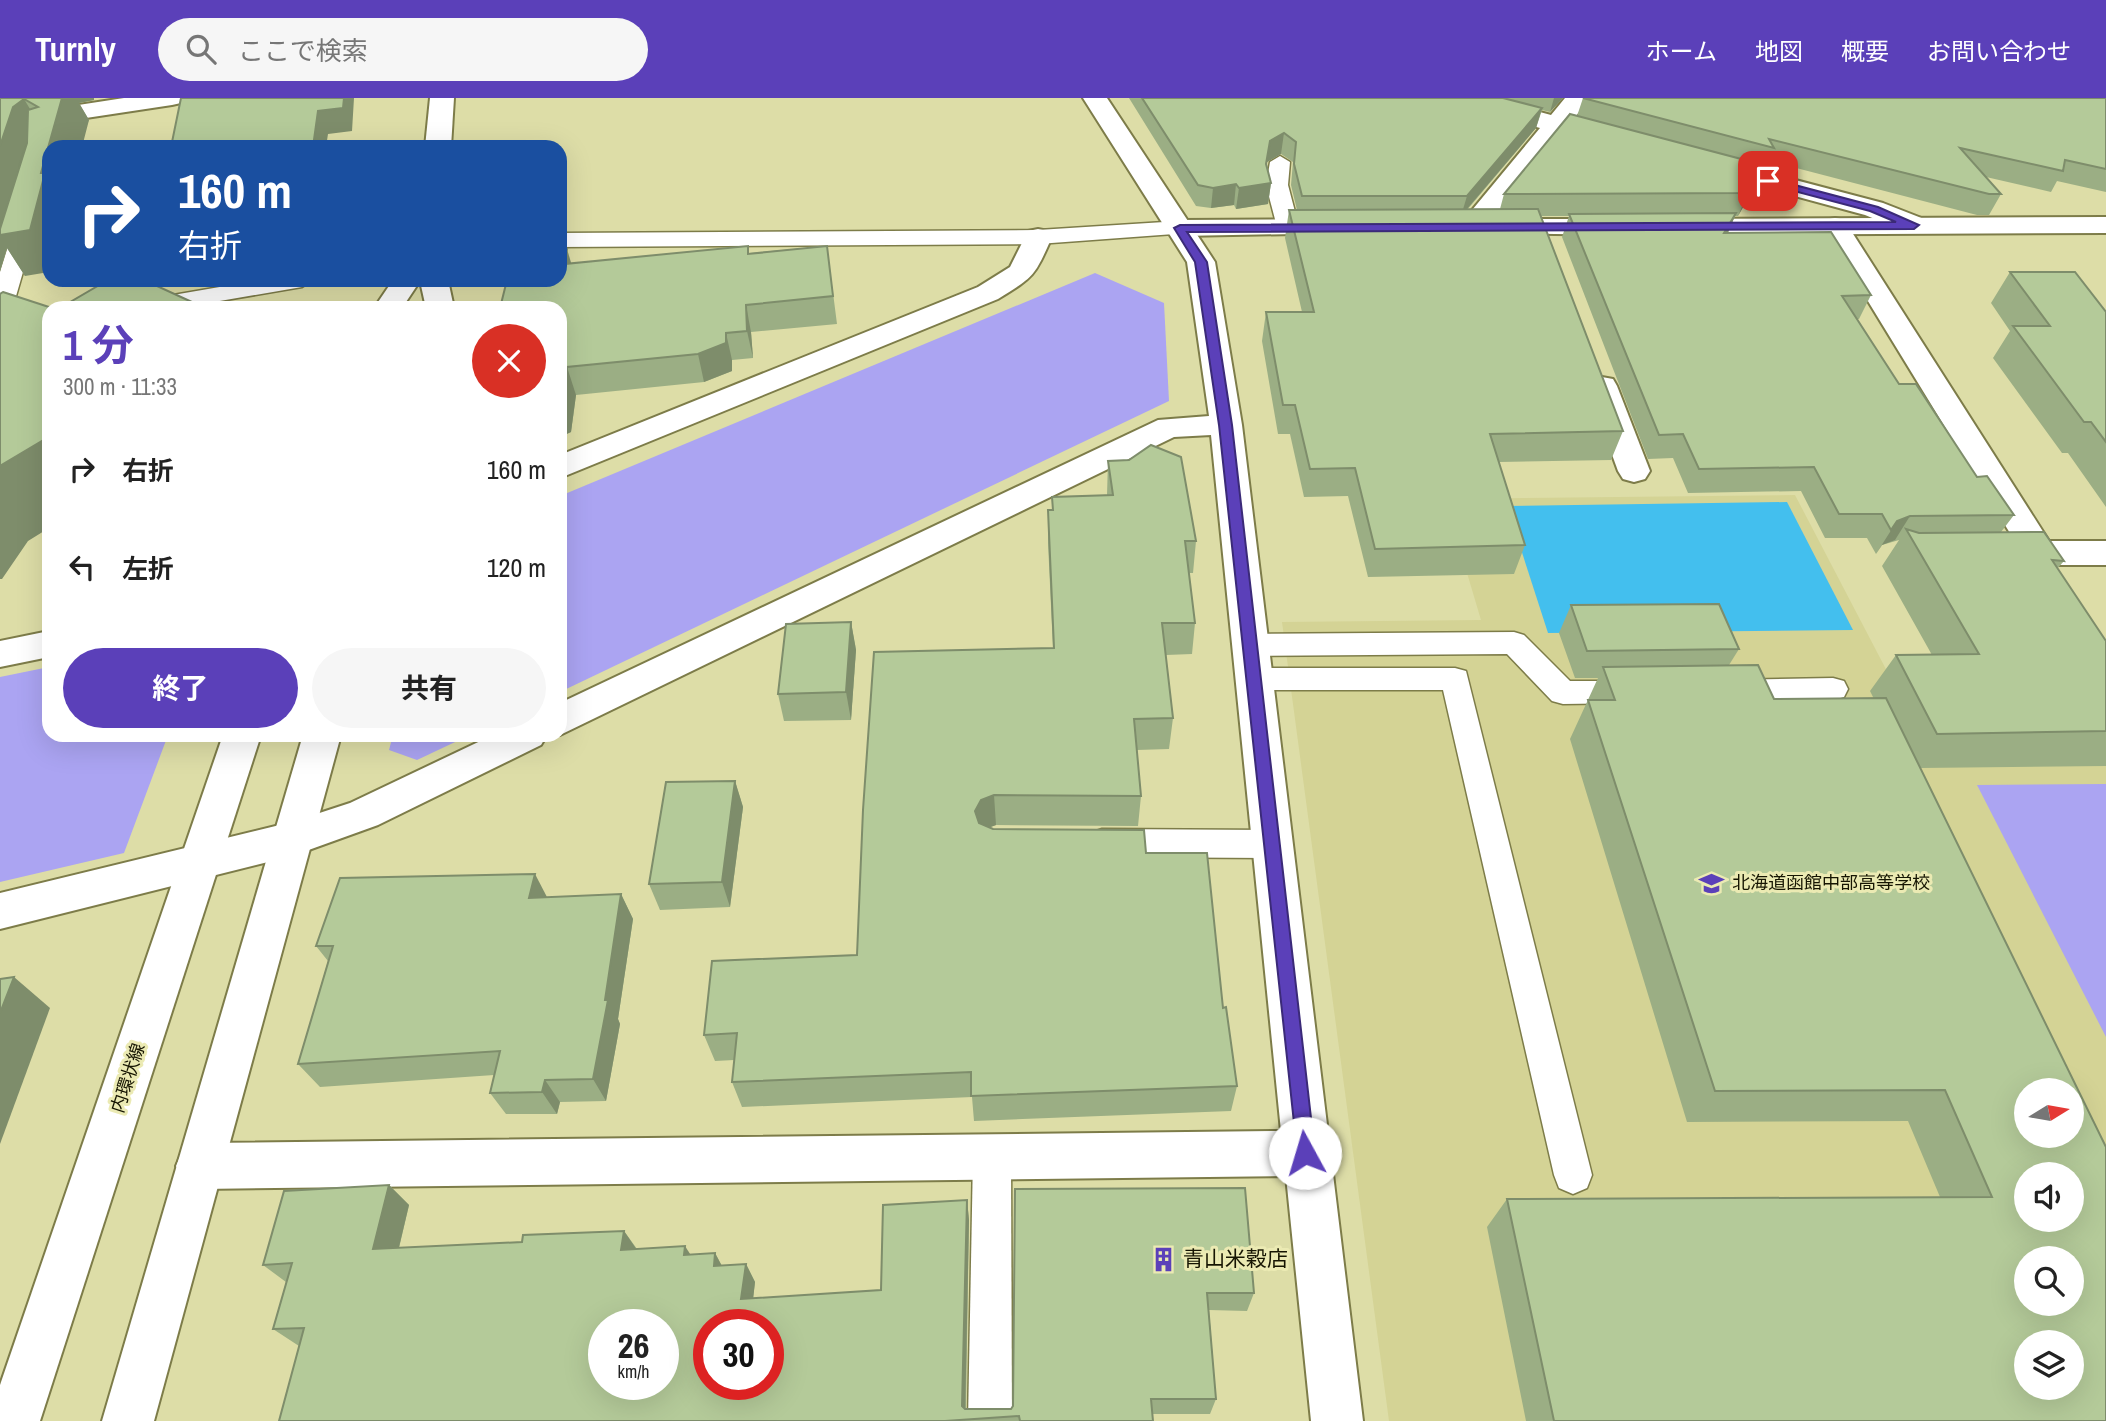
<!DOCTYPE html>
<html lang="ja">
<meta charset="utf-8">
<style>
body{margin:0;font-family:"Archivo Narrow","Noto Sans JP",sans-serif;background:#f6f6f6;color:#222;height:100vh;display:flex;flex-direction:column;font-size:26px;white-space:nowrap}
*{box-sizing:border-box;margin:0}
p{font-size:23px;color:#767676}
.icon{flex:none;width:38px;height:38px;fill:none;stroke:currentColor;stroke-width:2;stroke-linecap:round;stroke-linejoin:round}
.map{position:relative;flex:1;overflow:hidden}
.side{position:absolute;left:42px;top:203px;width:525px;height:441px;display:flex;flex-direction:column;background:#fff;border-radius:21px;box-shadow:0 7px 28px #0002}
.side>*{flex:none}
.hud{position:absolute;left:42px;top:42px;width:525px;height:147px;border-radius:21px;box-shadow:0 7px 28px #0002;background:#1a4fa0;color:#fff;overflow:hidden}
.needle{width:46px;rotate:79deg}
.buttons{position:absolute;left:2014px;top:980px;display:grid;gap:14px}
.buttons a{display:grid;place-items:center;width:70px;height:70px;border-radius:50%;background:#fff;box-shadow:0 7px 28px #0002;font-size:35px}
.speed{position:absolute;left:588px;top:1211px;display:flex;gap:14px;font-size:35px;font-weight:700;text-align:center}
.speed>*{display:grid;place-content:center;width:91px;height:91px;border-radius:50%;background:#fff;box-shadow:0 7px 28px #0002;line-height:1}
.speed small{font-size:18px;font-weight:400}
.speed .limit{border:10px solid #d22;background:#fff;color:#111}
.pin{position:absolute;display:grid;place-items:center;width:60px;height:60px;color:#fff;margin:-30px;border-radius:14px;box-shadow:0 4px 10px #0006}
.me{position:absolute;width:77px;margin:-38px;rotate:354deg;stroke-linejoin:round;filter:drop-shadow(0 0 5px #0008)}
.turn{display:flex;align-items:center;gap:24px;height:147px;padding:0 21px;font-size:32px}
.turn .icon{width:91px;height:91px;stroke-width:2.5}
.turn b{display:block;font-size:49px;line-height:60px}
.round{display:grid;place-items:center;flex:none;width:74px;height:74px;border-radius:37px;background:#f6f6f6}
.headline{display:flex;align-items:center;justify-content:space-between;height:119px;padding:0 21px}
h1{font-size:42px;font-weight:700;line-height:52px;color:#5b40b9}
.primary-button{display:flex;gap:14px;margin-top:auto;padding:14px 21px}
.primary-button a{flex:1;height:80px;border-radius:42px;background:#5b40b9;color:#fff;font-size:28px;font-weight:700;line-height:80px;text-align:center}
.primary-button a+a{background:#f6f6f6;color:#222}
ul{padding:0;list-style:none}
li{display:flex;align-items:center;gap:21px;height:98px;padding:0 21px}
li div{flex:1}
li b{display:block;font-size:26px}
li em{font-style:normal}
header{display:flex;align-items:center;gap:42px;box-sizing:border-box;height:98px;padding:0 35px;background:#5b40b9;color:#fff}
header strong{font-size:33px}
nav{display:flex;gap:38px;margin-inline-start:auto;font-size:24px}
.search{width:490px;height:63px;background:#f6f6f6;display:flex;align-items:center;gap:18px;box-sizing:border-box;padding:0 24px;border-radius:38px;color:#767676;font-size:26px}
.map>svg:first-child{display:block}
.built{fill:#d4d395;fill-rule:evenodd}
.green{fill:#aba4f2}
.water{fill:#43bfee}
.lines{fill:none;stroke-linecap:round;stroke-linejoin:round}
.lane-casing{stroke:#7d7c49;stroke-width:3}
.street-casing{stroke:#7d7c49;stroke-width:4}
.secondary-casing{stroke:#7d7c49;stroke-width:4}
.lane{fill:#fff;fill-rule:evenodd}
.street{fill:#fff;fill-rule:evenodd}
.secondary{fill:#fff;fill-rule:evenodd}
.wall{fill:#9bae84}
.shaded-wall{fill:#7e8d6b;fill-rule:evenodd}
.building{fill:#b4ca99;stroke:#7e8d6b;stroke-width:2;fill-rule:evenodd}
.route{fill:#5b40b9;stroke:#3b2a78;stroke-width:2}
.labels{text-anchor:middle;stroke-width:6;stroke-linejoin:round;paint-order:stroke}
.poi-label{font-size:18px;fill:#161502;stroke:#ebeab3;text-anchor:start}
.street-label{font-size:18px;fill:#161502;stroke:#ebeab3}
.near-poi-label{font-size:21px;fill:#161502;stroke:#ebeab3;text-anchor:start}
</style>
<header>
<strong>Turnly</strong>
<div class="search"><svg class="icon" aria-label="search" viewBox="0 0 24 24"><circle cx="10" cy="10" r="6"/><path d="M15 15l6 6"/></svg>ここで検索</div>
<nav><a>ホーム</a><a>地図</a><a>概要</a><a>お問い合わせ</a></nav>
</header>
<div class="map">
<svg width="2106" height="1323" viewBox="0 0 2106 1323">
<rect width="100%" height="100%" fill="#dddda7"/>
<path class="built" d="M1795 397 1889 577 2106 578V1323H1389L1282 524 1481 522 1445 401ZM2026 992H2072V1038H2026ZM2026 1076H2072V1122H2026ZM2026 1160H2072V1206H2026ZM2026 1244H2072V1290H2026Z"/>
<g class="green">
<path d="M1095 175 1164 205 1169 303 560 594V398Z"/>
<path d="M49 569V637H168L124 755 0 784V579Z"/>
<path d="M393 637H470L417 662 389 652Z"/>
<path d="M2106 686V939L1977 687Z"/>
</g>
<path class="water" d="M1787 404 1853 532 1548 535 1507 408Z"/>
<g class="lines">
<defs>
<g id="lane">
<path d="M49 43 59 49H49V84L12 212 8 217 0 219V174L39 49Z"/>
<path d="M1280 58 1290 64 1288 87 1299 129 1288 136 1277 129 1266 87 1270 64Z"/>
<path d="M1180 123 1191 130 1188 135 1038 146 560 149V135L1038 132Z"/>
<path d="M261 182H313L302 189 179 210H126L130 205 138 203Z"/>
<path d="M1514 534 1524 537 1570 583H1633L1644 586 1648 594 1644 602 1633 605 1563 606 1552 603 1507 556 1250 558 1240 555 1235 547 1240 539 1250 536Z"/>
<path d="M1253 570H1455L1466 573 1592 1077 1587 1090 1573 1096 1559 1090 1554 1077 1443 592H1253L1242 589 1238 581 1242 573Z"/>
<path d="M1833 580 1844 583 1848 591 1844 599 1833 602 1727 604 1716 601 1712 593 1716 585 1727 582Z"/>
<path d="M1102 731 1271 732 1283 736 1288 746 1283 756 1271 760 1102 759 1090 755 1086 745 1090 735Z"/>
<path d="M992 1040 1006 1046 1011 1059 1012 1323H968L973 1059 978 1046Z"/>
</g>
<g id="street">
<path d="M124 0H184L181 5 172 7 0 33V19Z"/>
<path d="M1083 0H1107L1215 164 1242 327 1363 1323H1311L1286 1078 200 1091 183 1084 176 1068 183 1052 200 1045 1281 1033 1211 337 1174 339 560 637V605L1158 322 1209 318 1187 164Z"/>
<path d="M1449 0H1488L1551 17 1565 0H1590L1572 23 1618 36 1622 41 1618 46 1609 49 1562 36 1481 135H1461L1458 129 1540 30 1452 5Z"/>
<path d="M1708 59 1883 105 1924 121 1927 127 1924 133H1904L1865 117 1699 72 1695 67 1699 62Z"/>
<path d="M1835 120 1845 122 1848 128 2049 443H2106V467H2039L2027 463 1822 128 1825 122Z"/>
<path d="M1038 131 1048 133 1052 139C1034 179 1035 178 998 201L560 380V357L978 189 1010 169 1028 133Z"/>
<path d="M1602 279 1613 281 1617 288 1650 373 1645 381 1634 384 1623 381 1618 373 1587 288 1591 281Z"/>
<path d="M49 533V559L0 569V543Z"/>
<path d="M493 637H547L541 647 378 727 292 758 0 831V795L292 724 350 705Z"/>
</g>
<g id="secondary">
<path d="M430 0H454L451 49H425Z"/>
<path d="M2106 119V135L1679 137 1669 135 1666 129 1669 123 1679 121Z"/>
<path d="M1339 121 1349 123 1352 129 1349 135 1180 138 1170 136 1167 130 1170 124 1180 122Z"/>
<path d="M1493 121H1619L1629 123 1632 129 1629 135 1619 137 1483 135 1480 129 1483 123Z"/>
<path d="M393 182H448L454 210H426L420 183 402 210H374Z"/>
<path d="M223 637H261L40 1323H0V1287Z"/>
<path d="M303 637H341L154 1323H102Z"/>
</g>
</defs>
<use href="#lane" class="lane-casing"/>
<use href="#street" class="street-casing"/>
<use href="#secondary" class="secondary-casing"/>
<use href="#lane" class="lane"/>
<use href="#street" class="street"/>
<use href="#secondary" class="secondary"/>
</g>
<g class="wall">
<path d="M0 0H94V2L79 5 89 22 25 178 7 150 0 173Z"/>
<path d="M1129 0H1563L1550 14 1542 12 1536 30 1467 112 1500 111 1504 96 1577 18 1583 0H2106V94L2057 83 2051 94 1986 79 2001 96 1989 117H1977L1769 63 1765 71 1763 70 1754 90 1738 118H1735L1728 135 1871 197 1859 221H1857L1899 286 1977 379 2014 417 2001 434 2064 463 2057 471 2106 543V668L1920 670 2106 1323H1526L1487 1129 1507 1101 1940 1099 1908 1023 1687 1024 1570 641 1598 580H1575L1559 535 1571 507 1739 551 1729 567 1774 601H1874L1870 593 1896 557H1932L1882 468 1899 442 1882 447 1876 456 1867 440H1825L1801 393 1688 395 1673 360 1648 361 1562 139 1569 118H1541L1623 333 1611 362 1499 364 1525 447 1514 476 1368 479 1348 398 1304 399 1290 336H1278L1262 243 1266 214H1302L1285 140 1289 112H1297L1291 87 1293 64 1281 56 1267 64V68L1271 85 1268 106 1236 111 1234 107 1211 110 1196 108Z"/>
<path d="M827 148 837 226 751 234 753 260 732 262V273L704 284 576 297 571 334 560 339V210L571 165 749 155Z"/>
<path d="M2010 174 2106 214V409L2068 355H2062L1993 260 2010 233 1991 205Z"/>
<path d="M1108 363 1196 443 1193 475H1189L1195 525 1192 556 1166 557 1173 620 1169 651 1137 652 1141 698 1138 728 996 727 990 729 993 731 1146 755 1223 910 1237 988 1231 1013 974 1023 972 999 742 1009 732 984 734 962 715 963 704 937 857 857 1053 550 1048 445V412H1052V399L1107 397Z"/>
<path d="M851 524 856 552 851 622 784 623 778 596Z"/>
<path d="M735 683 743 709 730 809 660 812 649 786Z"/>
<path d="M621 796 633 821 618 921 620 926 606 1003 560 1004 557 1016H506L490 995 494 977 320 989 298 966 328 863 316 848 547 799Z"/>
<path d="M389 1087 409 1107 399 1150 522 1144 624 1133 637 1151 691 1157 715 1155 722 1168 746 1166 755 1184 753 1201 881 1192 967 1102 969 1122 966 1311H1011L1013 1308 1015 1091 1254 1195 1247 1213 1209 1212 1216 1301 1210 1316H1152L1153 1323H279L299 1248 273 1231 286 1184 263 1167Z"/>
</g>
<g class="shaded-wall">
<path d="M0 0H94V2L79 5 89 22 82 49H49V174L25 178 7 150 0 173V48L10 17 0 19ZM24 1 38 9 40 11 60 8 41 75 44 79 30 132 11 135 36 48 48 41Z"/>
<path d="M344 0H354L352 33 328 36 326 49H313L318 13Z"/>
<path d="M1554 0H1563L1550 14Z"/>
<path d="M1542 10 1536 30 1461 118 1467 98Z"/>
<path d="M1284 35 1281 56 1267 64 1263 87 1270 43Z"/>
<path d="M1764 67 1754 90 1738 118 1748 95Z"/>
<path d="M1271 85 1268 106 1236 111 1239 90Z"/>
<path d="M1236 86 1234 107 1211 110 1213 90Z"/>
<path d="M1736 115 1726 139 1724 135Z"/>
<path d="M567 151 575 178 564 166Z"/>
<path d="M746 207 751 234 753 260 747 233Z"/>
<path d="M726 235 732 262V273L704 284 698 256Z"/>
<path d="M567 269 576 297 571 334 560 339V308Z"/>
<path d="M42 343 49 352V430L28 443 2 481H0V368Z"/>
<path d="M1910 418 1895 442 1882 447 1876 456 1897 423Z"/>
<path d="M851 524 856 552 851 622 846 594Z"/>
<path d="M735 683 743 709 730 809 722 784Z"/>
<path d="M994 697 996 727 983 732 978 743 975 713 981 702Z"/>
<path d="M535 776 548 801 529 800Z"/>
<path d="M621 796 633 821 618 921 620 926 606 1003 593 981Z"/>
<path d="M14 879 50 910 0 1046V915Z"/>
<path d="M545 982 560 1004 557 1016 542 994Z"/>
<path d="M389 1087 409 1107 394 1170 373 1151Z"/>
<path d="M967 1102 969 1122 965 1323 962 1308Z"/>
<path d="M624 1133 637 1152H621Z"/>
<path d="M685 1148 697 1167 684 1157Z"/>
<path d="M715 1155 725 1174 714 1168Z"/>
<path d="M746 1166 755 1184 751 1219 741 1201Z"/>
</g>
<g class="building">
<path d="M0 0H62L41 75H45L30 132 0 137V131L27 45 28 12 38 9 24 1 13 9 0 48Z"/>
<path d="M181 0H344L343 10 318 13 313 49H171Z"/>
<path d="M1142 0H1503L1542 10 1467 98H1302L1294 66 1296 44 1284 35 1270 43 1266 66 1271 85 1239 90 1236 86 1213 90 1198 87Z"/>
<path d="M1583 0H2106V71L2065 62 2063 73 1960 50 2001 96H1989L1769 41 1774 50Z"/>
<path d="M1570 16 1764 67 1748 95 1504 96Z"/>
<path d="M1538 111 1623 333 1490 336 1525 447 1375 451 1355 370 1310 371 1295 307H1283L1266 214H1314L1289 112Z"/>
<path d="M1736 115 1724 135 1831 134 1871 197 1842 198 1899 286H1916L1977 379 1987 378 2014 417 1910 418 1897 423 1891 432 1882 416H1839L1814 369 1699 371 1683 336 1659 337 1569 116Z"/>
<path d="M748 148V156L827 148 833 198 746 207 747 233 726 235V245L698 256 567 269 562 307 560 308V210H500L507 182H560V151H567L564 166Z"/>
<path d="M2010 174H2075L2106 214V344L2091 324H2084L2013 228H2050Z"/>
<path d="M108 182H144L205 210H60Z"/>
<path d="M3 194 52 210H49V348L42 343 0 368V196Z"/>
<path d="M1151 347 1181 359 1196 443H1185L1195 525H1162L1173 620 1134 621 1141 698 994 697 981 702 975 713 979 725 993 731 1144 732 1146 755H1207L1223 910 1226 909 1237 988 971 998V974L732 984 737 935 704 937 712 863 857 857 863 712 874 554 1054 550 1048 412H1053L1052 399 1113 397 1108 363 1129 362Z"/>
<path d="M1906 431 1919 435 2044 434 2064 463 2052 462 2106 543V633L1937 636 1896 557 1979 556Z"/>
<path d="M1719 506 1739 551 1587 553 1571 507Z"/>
<path d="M851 524 846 594 778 596 786 526Z"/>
<path d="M1758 567 1774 601 1886 600 2106 1049V1323H1554L1507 1101 1992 1099 1945 992 1715 993 1588 602H1615L1603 569ZM2026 992H2072V1038H2026ZM2026 1076H2072V1122H2026ZM2026 1160H2072V1206H2026ZM2026 1244H2072V1290H2026Z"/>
<path d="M735 683 722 784 649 786 666 684Z"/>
<path d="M535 776 529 800 621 796 605 902H608L593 981 545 982 542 994 490 995 500 953 298 966 333 848H316L340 780Z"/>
<path d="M14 879 0 915V881Z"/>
<path d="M389 1087 373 1151 522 1144 523 1137 624 1133 621 1152 685 1148 684 1157 715 1155 714 1168 746 1166 741 1201 881 1192 883 1107 967 1102 962 1308 965 1311H1011L1013 1308 1015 1091 1245 1090 1254 1195H1207L1216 1301H1151L1153 1323H1020L1019 1318 945 1323H279L304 1230 273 1231 292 1165 263 1167 284 1093ZM604 1227H663V1286H604ZM709 1227H768V1286H709Z"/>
</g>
<path class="route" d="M1768 80 1878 109 1919 127 1914 131 1187 134 1207 164 1232 327 1315 1055 1312 1062 1305 1065 1298 1062 1219 327 1195 164 1174 130 1180 127 1896 124 1870 113 1764 85 1763 83Z"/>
<defs>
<symbol id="school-bare" viewBox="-9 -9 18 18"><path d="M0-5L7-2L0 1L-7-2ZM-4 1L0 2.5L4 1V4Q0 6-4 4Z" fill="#5b40b9" stroke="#ebeab3" stroke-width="2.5" paint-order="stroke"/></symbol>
<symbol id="building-bare" viewBox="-9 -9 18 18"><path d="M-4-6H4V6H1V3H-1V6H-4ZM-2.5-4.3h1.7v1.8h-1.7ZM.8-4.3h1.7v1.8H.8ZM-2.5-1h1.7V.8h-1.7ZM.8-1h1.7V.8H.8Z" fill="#5b40b9" stroke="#ebeab3" stroke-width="2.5" paint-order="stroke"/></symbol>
</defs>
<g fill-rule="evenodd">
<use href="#school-bare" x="1694" y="768" width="35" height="35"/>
<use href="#building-bare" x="1146" y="1144" width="35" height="35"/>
</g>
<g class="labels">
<g class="poi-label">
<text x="1732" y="791">北海道函館中部高等学校</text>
</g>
<g class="street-label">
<text transform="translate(128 980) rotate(-72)" y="6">内環状線</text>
</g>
<g class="near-poi-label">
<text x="1183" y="1168">青山米穀店</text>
</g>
</g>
</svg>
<div class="buttons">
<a><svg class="needle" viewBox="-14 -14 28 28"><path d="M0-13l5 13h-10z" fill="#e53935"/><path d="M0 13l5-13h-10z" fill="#767676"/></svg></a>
<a><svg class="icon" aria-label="sound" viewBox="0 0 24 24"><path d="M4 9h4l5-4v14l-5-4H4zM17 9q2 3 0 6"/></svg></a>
<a><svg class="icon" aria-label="search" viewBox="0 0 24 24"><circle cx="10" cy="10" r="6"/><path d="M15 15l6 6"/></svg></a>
<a><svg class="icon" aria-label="layers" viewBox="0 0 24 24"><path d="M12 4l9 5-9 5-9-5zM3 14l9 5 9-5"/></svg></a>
</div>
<div class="speed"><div>26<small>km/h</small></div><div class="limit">30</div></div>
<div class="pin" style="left:1768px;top:83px;background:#d93025"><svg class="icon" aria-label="arrive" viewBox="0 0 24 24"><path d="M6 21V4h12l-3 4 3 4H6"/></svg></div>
<svg class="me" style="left:1305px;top:1055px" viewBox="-20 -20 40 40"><circle r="19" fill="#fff"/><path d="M0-13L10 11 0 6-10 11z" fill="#5b40b9"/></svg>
<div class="hud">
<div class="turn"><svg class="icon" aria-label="right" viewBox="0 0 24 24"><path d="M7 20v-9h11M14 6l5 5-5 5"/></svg><div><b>160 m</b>右折</div></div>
</div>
<section class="side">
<div class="headline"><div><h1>1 分</h1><p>300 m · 11:33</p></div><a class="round" style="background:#d93025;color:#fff"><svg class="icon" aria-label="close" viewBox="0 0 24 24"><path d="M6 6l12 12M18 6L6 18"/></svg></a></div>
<ul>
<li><svg class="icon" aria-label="right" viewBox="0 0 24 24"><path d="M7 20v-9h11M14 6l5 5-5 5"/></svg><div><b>右折</b></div><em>160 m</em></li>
<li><svg class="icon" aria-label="left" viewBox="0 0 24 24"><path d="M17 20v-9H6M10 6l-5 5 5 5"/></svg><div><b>左折</b></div><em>120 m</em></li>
</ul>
<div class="primary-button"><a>終了</a><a>共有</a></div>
</section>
</div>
